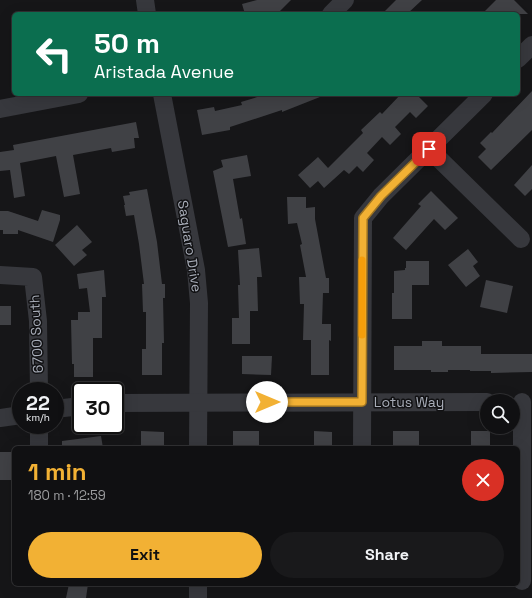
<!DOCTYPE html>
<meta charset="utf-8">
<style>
body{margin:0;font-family:"Space Grotesk",sans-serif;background:#19191b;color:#f1f3f6;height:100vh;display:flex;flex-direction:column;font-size:15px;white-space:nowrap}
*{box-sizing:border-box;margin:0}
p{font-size:13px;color:#9c9d9f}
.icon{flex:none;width:22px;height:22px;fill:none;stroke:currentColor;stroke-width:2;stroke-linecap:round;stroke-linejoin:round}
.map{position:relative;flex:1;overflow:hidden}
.sheet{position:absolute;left:12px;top:446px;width:508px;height:140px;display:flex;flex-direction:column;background:#101012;border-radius:6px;box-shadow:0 4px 16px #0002,0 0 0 1px #303032}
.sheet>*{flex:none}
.banner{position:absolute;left:12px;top:12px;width:508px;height:84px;border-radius:6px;box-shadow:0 4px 16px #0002,0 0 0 1px #303032;background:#0b6e4f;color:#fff;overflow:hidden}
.tools{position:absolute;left:480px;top:394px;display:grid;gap:8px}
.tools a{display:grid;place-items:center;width:40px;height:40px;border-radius:50%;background:#101012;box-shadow:0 4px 16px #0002,0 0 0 1px #303032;font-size:20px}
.speed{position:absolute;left:12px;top:382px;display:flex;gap:8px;font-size:20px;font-weight:700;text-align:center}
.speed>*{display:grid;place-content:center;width:52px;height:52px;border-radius:50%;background:#101012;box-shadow:0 4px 16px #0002,0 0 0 1px #303032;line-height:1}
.speed small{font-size:10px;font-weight:400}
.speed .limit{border:2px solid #111;border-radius:6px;background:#fff;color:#111}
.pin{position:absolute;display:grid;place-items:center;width:34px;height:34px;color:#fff;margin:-17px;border-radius:8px;box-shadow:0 2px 6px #0006}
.me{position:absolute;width:44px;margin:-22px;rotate:90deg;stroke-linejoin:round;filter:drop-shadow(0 0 3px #0008)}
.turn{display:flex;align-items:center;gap:14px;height:84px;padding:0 16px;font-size:18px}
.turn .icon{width:52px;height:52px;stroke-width:2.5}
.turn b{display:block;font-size:28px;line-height:34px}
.round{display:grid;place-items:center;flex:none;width:42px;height:42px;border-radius:21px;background:#19191b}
.overview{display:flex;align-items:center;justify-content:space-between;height:68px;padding:0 16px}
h1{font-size:24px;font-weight:700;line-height:30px;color:#f2b134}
.button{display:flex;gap:8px;margin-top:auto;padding:8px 16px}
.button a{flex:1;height:46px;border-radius:24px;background:#f2b134;color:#111;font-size:16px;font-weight:700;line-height:46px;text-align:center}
.button a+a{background:#19191b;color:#f1f3f6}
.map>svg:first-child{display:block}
.building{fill:#404145}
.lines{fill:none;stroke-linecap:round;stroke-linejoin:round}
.minor{stroke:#37383d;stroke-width:18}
.route-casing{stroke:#9d7322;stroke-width:10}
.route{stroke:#f2b134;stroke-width:7}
.slow{stroke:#f59e0b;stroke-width:7}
.labels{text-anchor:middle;stroke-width:3;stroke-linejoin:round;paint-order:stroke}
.street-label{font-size:14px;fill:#a8adb8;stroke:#111113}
</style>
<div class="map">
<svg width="532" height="598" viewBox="0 0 532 598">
<rect width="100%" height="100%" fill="#161618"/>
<g class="building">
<path d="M257 0H291L277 14H245L242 4Z"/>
<path d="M396 0H422L407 14H382Z"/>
<path d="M496 0H514L528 14H482Z"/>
<path d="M532 91V130L491 170 478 157 486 149 480 143 491 132 492 133Z"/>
<path d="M267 94 325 95 282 112V110L230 127V130L202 135 197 110 214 107 215 111 242 105 241 102Z"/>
<path d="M401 94H416L428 106 416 118 410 112 395 127 401 134 390 145 382 137 367 153 374 160 363 172 357 166 349 174 344 170 324 188 318 181 310 188 298 175 318 157 328 168 363 133 361 130 380 112 382 114Z"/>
<path d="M136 122 139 138H134L135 148 112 152 111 148 73 155 80 194 64 197 56 156 20 163 25 196 14 198 10 170 0 171V152L14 150 13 145Z"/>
<path d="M247 155 251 176 233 179 240 219 242 218 246 244 228 247 213 171 223 167 221 160Z"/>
<path d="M532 165V189L525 196 514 185Z"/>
<path d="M147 189 157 242 162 284H165V298H163L164 343H162V375H142V349H146V312H143L142 284H144L139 244 134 215 126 216 124 205H125L123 196 130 195 129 192Z"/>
<path d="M431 191 458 218 445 230 434 219 406 250 393 238 421 206 418 204Z"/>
<path d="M287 197H306V208L315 207V219L326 278H329V293H323L322 324H331V341L329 340V375H311V340H303L304 304H300L299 277H306L300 245 302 244 297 223 288 224Z"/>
<path d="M42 210 60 215V220L53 242 18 230V234H3V230H0V211H8L38 221Z"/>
<path d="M77 225 92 242 82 250 87 255 74 266 55 245Z"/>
<path d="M259 248 262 277H257L258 311H250V344H232V318H239L238 285H240L238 250Z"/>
<path d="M468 249 478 262 473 266 480 276 466 287 448 265Z"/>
<path d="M406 261H429V285H412V319H392V293H394V271L405 270V268H406Z"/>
<path d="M104 270 106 297H102V338H93V377H74V364H72L71 320H78V312H90L87 288 79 289 77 274Z"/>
<path d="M486 280 513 286 507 313 480 307Z"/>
<rect x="0" y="306" width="11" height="19"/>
<path d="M422 341H442V346H481V354H532V372L491 373V371H470V370H448V372H431V370H394V346H422Z"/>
<path d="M242 356H272L271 375 242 374Z"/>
<path d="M141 431 164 432V447H141Z"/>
<path d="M233 431H259V447L234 448 233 447Z"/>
<path d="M314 431 332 432V445H331V448H314Z"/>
<rect x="393" y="431" width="26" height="16"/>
<rect x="471" y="431" width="19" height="17"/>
<path d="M101 436 103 448H62V441Z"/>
<rect x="0" y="452" width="11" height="28"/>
<path d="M69 584H88L86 598H66Z"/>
</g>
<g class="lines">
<g class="minor">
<path d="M145 0 147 14"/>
<path d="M331 14 345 0"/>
<path d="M518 59 532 45"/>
<path d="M162 94 196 270 199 303 198 448"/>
<path d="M0 109 79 94"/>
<path d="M429 149 521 239"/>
<path d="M0 275 33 277 38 321 39 391"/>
<path d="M115 403 487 402"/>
<path d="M55 409 81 406"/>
<path d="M0 418 21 415"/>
<path d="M39 448V425"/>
<path d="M362 448 363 218 381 196 484 94"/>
<path d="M522 581V402"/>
<path d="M198 598V584"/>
</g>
</g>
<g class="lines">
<defs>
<path id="route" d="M267 402H362L363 218 381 196 429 149"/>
</defs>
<use href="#route" class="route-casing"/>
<use href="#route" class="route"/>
<path class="slow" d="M362 335V260"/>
</g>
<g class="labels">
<g class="street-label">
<text transform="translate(190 246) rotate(81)" y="5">Saguaro Drive</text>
<text transform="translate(36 334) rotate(-93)" y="5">6700 South</text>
<text x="409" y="407">Lotus Way</text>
</g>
</g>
</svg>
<div class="tools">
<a><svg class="icon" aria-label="search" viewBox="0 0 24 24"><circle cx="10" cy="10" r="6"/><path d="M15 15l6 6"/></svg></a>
</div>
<div class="speed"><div>22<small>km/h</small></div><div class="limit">30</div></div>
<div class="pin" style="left:429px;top:149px;background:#d93025"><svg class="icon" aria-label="arrive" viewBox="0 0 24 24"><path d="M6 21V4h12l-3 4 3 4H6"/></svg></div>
<svg class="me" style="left:267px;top:402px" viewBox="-20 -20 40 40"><circle r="19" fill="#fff"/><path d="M0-13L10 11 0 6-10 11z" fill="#f2b134"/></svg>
<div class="banner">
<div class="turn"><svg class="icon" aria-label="left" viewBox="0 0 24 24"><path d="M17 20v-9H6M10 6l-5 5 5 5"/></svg><div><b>50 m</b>Aristada Avenue</div></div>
</div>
<section class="sheet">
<div class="overview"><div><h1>1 min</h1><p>180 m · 12:59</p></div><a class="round" style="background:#d93025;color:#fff"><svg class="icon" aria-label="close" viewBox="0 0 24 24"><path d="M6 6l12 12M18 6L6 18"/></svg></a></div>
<div class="button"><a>Exit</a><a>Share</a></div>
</section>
</div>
